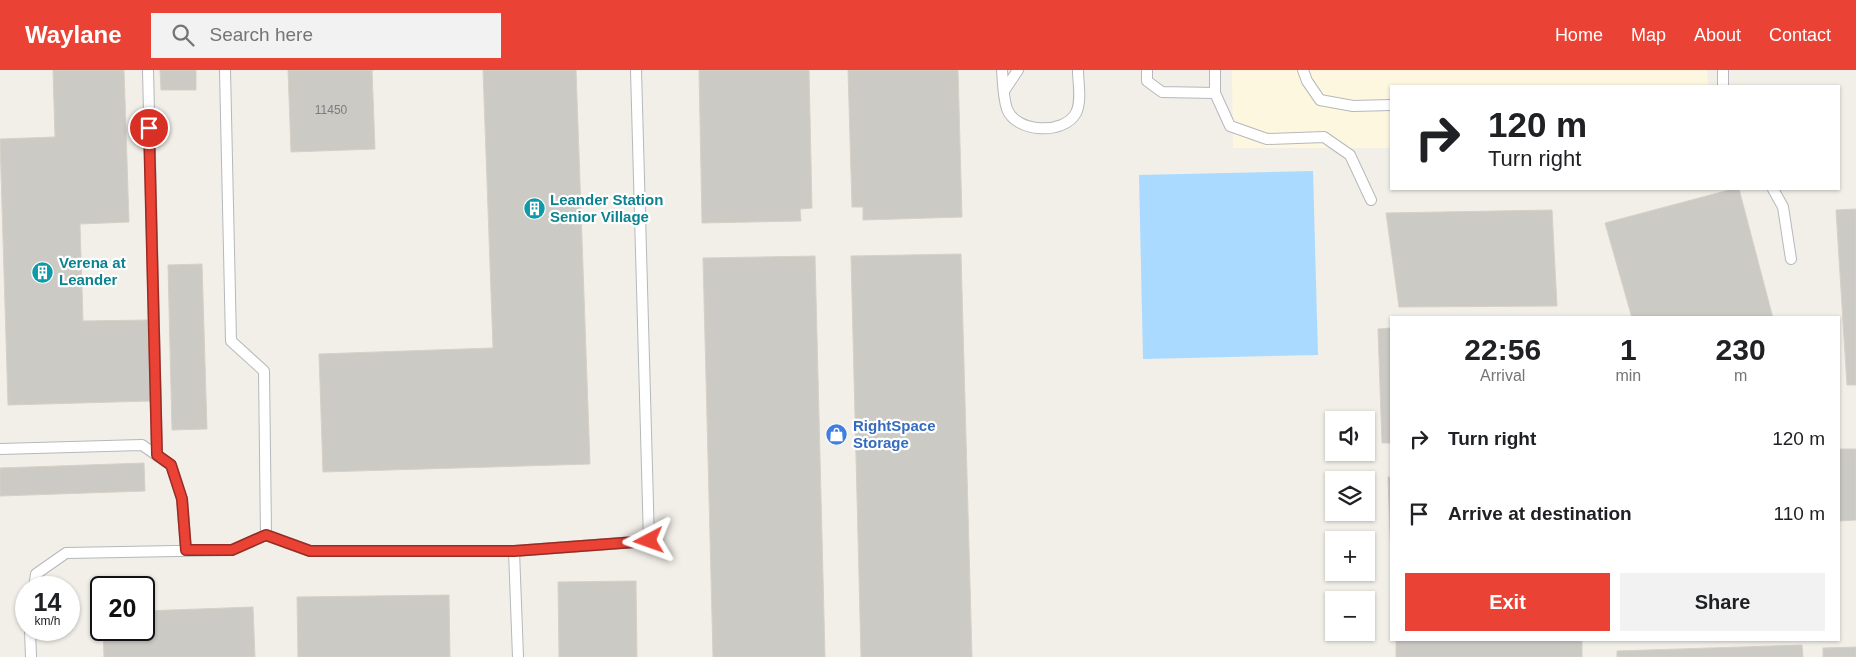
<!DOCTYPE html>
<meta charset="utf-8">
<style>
body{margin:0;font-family:Helvetica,sans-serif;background:#f2f2f2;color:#202124;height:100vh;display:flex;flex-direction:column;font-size:19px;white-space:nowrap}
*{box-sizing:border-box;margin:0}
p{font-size:16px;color:#757577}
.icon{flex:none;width:28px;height:28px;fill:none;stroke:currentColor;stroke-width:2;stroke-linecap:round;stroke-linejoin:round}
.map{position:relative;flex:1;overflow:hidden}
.side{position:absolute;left:1390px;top:246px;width:450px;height:325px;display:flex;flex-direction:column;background:#fff;border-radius:0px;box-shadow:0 1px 4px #0004}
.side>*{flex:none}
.banner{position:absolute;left:1390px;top:15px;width:450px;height:105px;border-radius:0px;box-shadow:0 1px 4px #0004;background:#fff;color:#202124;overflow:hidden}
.controls{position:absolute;left:1325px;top:341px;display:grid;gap:10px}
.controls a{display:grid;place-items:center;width:50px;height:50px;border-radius:0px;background:#fff;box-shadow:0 1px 4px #0004;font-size:25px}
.speed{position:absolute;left:15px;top:506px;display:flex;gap:10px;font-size:25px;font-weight:700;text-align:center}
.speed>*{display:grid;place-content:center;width:65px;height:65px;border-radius:50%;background:#fff;box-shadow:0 1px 4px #0004;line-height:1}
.speed small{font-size:12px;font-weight:400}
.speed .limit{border:2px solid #111;border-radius:8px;background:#fff;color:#111}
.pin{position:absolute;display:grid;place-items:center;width:42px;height:42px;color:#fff;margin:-21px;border:2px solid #fff;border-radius:50%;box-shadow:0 1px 5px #0007}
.me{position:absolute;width:55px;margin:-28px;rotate:266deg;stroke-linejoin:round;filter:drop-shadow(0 0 4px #0008)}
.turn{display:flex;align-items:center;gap:18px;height:105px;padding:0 15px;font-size:22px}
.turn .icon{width:65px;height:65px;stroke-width:2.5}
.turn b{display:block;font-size:35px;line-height:42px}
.eta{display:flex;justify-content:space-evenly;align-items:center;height:85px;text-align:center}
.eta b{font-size:30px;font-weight:700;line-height:35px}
.primary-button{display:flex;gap:10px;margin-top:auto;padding:10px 15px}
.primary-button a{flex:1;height:58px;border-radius:0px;background:#ea4335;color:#fff;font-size:20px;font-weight:700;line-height:58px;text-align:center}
.primary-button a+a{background:#f2f2f2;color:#202124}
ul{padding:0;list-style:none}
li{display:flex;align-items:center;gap:15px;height:75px;padding:0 15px}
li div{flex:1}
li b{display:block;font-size:19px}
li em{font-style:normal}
header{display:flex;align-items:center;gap:30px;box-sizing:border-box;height:70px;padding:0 25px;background:#ea4335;color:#fff}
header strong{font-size:24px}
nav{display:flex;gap:28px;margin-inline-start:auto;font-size:18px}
.search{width:350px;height:45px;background:#f2f2f2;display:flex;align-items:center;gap:12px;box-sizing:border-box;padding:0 18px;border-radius:0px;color:#757577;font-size:19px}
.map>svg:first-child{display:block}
.commercial{fill:#fef7e0}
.water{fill:#aadaff}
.building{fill:#cccac5;stroke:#d6d1c6}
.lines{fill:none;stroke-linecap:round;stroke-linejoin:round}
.lane-casing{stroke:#b5b8bc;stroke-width:12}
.lane{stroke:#fff;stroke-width:10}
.route-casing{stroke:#982c22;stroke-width:12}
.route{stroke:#ea4335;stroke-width:9}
.labels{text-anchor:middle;stroke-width:4.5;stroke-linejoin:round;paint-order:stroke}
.number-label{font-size:12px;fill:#7a7d7f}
.culture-label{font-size:15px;font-weight:bold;fill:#0d838f;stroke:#fff;text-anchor:start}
.shop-label{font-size:15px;font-weight:bold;fill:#366cbe;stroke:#fff;text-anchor:start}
</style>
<header>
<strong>Waylane</strong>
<div class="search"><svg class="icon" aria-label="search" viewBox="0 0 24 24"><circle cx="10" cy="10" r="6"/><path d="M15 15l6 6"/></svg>Search here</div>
<nav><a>Home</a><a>Map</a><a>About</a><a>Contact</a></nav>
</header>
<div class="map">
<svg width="1856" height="587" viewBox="0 0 1856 587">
<rect width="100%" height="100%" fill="#f1efe8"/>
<path class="commercial" d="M1232 0H1707L1708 16H1391V78H1233Z"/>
<path class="water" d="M1313 101 1318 285 1143 289 1139 105Z"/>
<g class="building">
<path d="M53 0H124L129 152 80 154 83 251 149 250 151 331 8 335 0 69 55 67Z"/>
<path d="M160 0H196V20H161Z"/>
<path d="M288 0H374H372L375 79 291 82Z"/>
<path d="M483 0H576L590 394 323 402 319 284 493 278Z"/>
<path d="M699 0H809L812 138 800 139 801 151 702 153Z"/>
<path d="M848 0H958L962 147 863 150V137H852Z"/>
<path d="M1733 119H1739L1773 248H1632L1605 153Z"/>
<path d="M1856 139V315H1847L1836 140Z"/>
<path d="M1552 140 1557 236 1399 237 1386 143Z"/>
<path d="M961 184 972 587H861L851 186Z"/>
<path d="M815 186 825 587H713L703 188Z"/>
<path d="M202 194 207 359 172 360 168 195Z"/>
<path d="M1391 258V373H1382L1378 259Z"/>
<path d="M1839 379H1856V450L1839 451Z"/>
<path d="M144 393 145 421 0 426V398Z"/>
<path d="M1388 407H1391V490Z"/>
<path d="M636 511 637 587H559L558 512Z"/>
<path d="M449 525 450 587H298L297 527Z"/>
<path d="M253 537 255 587H104L103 560H144V541Z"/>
<rect x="1396" y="570" width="186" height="17"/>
<path d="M1802 575 1803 587H1617V581Z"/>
<path d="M1856 577V587H1823V578Z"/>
</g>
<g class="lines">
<defs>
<g id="lane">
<path d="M148 0 157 385"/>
<path d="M1002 0C1003 12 1003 27 1007 39 1016 63 1064 65 1076 43 1082 31 1078 13 1078 0"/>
<path d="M1147 0V11L1162 22 1215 23"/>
<path d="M1215 0V23L1230 56 1267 69 1324 67 1350 85 1371 130"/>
<path d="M1303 0 1307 11 1320 30 1353 36 1391 35"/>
<path d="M1723 0V16"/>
<path d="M1004 21 1018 0"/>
<path d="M1773 119 1783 137 1791 189"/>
<path d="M0 379 142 375 171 395 182 429 186 480"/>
<path d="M266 465 310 481H514L649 471 636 0"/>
<path d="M514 481 518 587"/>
<path d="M34 518 36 504 66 483 232 480 266 465 264 301 231 271 225 0"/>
<path d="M30 560 31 587"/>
</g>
</defs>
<use href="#lane" class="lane-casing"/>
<use href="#lane" class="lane"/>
</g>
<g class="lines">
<defs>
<path id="route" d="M149 58 157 385 171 395 182 429 186 480H232L266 465 310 481H514L649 471"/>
</defs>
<use href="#route" class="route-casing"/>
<use href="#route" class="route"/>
</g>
<defs>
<symbol id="building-disc" viewBox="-11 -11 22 22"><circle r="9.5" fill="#0f9aa8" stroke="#fff"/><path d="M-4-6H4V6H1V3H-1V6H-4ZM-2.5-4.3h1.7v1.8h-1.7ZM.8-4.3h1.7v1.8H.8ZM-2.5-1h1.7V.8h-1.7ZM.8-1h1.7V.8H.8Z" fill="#fff"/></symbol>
<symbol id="shop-disc" viewBox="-11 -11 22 22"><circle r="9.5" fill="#3f7fe0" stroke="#fff"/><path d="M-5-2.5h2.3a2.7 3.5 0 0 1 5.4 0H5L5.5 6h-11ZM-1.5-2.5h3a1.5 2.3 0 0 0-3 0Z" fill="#fff"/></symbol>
</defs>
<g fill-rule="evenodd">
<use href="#building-disc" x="522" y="126" width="25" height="25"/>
<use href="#building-disc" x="30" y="190" width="25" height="25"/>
<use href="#shop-disc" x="824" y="352" width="25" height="25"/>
</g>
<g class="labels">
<g class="number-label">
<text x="331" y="44">11450</text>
</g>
<g class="culture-label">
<text x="550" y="135">Leander Station<tspan x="550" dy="17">Senior Village</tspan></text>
<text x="59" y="198">Verena at<tspan x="59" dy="17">Leander</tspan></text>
</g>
<g class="shop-label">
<text x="853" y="361">RightSpace<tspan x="853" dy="17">Storage</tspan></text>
</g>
</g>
</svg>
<div class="controls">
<a><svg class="icon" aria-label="sound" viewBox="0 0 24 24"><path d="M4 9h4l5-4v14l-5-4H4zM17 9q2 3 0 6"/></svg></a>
<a><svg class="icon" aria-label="layers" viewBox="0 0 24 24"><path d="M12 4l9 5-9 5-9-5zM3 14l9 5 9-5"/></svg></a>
<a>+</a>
<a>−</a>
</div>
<div class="speed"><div>14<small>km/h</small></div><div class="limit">20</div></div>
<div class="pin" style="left:149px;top:58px;background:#d93025"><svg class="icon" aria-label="arrive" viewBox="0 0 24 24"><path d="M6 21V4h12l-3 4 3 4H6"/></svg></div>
<svg class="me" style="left:649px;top:471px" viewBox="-20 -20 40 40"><path d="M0-17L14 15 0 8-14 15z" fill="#ea4335" stroke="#fff" stroke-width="4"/></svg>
<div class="banner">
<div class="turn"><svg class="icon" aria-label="right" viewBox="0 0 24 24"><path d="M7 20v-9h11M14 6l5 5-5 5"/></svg><div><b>120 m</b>Turn right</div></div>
</div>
<section class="side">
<div class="eta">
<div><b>22:56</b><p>Arrival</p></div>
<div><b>1</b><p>min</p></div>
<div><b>230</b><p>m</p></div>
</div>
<ul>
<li><svg class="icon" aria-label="right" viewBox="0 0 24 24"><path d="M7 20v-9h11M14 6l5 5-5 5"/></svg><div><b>Turn right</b></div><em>120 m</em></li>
<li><svg class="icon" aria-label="arrive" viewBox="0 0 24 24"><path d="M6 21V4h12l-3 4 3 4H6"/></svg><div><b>Arrive at destination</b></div><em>110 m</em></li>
</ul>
<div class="primary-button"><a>Exit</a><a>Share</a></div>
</section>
</div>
